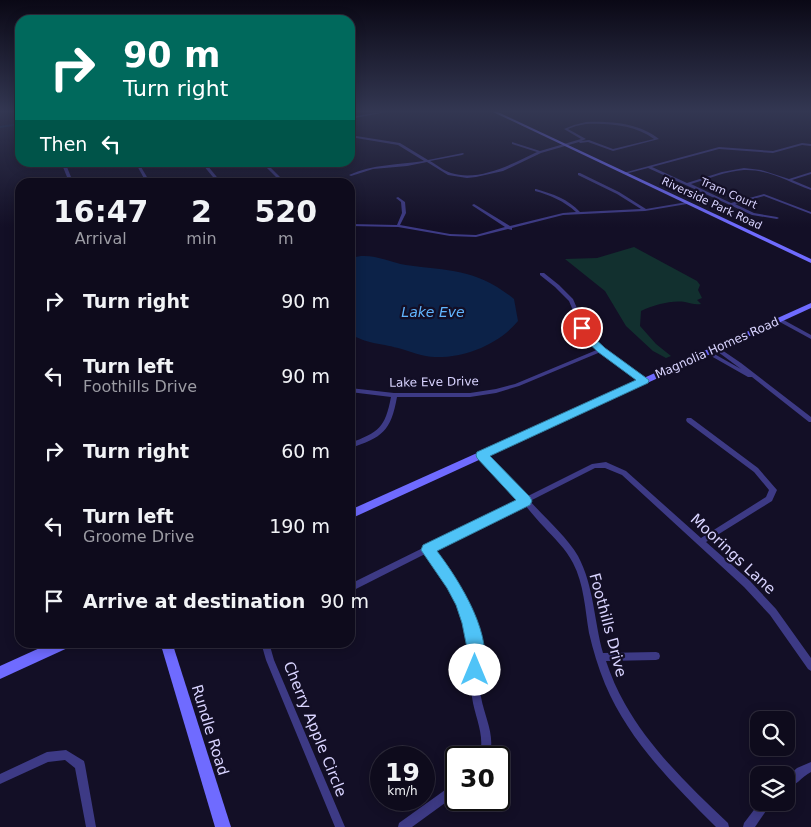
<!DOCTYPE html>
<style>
body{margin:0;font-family:"DejaVu Sans",sans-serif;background:#1c1929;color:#f1f3f6;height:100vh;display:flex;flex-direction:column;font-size:19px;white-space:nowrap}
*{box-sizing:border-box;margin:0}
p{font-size:16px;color:#9b9ba3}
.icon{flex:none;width:28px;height:28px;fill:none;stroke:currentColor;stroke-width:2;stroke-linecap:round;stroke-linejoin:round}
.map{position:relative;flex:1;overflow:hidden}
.drawer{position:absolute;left:15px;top:178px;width:340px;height:470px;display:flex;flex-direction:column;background:#0e0b1c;border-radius:15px;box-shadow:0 2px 12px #0003,0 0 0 1px #2e2b3b}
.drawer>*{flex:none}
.guide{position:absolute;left:15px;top:15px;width:340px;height:152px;border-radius:15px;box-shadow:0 2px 12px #0003,0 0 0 1px #2e2b3b;background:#00695c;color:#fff;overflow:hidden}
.controls{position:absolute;left:750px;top:711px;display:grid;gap:10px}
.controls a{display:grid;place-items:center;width:45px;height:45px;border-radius:10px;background:#0e0b1c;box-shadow:0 2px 12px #0003,0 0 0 1px #2e2b3b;font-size:25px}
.speed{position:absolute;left:370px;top:746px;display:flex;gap:10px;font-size:25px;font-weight:700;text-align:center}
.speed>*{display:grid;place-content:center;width:65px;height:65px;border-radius:50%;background:#0e0b1c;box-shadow:0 2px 12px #0003,0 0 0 1px #2e2b3b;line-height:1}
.speed small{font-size:12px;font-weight:400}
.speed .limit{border:2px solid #111;border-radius:8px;background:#fff;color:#111}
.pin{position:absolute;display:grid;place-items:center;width:42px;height:42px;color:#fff;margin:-21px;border:2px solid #fff;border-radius:50%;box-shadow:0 1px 5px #0007}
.me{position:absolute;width:55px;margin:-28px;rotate:0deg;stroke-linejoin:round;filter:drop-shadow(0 0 4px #0008)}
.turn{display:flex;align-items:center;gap:18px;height:105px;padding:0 25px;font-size:22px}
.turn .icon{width:65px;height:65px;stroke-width:2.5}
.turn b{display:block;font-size:35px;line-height:42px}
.then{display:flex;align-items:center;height:48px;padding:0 25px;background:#0003;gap:10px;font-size:19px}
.eta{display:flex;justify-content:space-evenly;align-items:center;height:85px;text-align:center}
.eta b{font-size:30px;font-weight:700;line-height:35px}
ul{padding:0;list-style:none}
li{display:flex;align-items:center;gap:15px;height:75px;padding:0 25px}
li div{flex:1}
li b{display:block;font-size:19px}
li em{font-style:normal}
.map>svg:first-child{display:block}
.green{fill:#12302f}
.water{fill:#0c2248}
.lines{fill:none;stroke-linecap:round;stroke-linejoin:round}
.canal{fill:#0c2248;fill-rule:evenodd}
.street{fill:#3d3a85;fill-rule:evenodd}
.secondary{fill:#6f6bff;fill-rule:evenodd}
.route{fill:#4fc3f7;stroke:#337fa1}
.labels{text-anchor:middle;stroke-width:4.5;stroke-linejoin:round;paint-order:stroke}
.far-street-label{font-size:11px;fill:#d9d4ff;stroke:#130f26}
.street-label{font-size:12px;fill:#d9d4ff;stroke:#130f26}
.water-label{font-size:14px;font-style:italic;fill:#62b6ff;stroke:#130f26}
.near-street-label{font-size:15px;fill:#d9d4ff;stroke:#130f26}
</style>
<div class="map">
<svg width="811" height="827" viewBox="0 0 811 827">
<rect width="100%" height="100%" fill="#130f26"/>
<path class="green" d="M634 247 697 281 700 285 698 290 702 298 697 300 701 304C694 305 691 303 685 302 671 300 654 305 641 311L640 326 656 344 671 356 666 358 653 351 626 326 605 291 565 259 597 258Z"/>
<path class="water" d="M361 256C377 255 390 262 406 265 450 271 477 269 514 299L518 321C499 344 465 358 435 357 423 357 410 351 398 348 379 343 368 344 350 334V258Z"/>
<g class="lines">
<path class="canal" d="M20 123V125L0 128V126Z"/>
<g class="street">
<path d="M382 112H386L350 119V117Z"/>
<path d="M586 122C611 121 639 123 659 139L613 151 588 142 580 143 579 142 541 153 503 171 476 177 467 178 448 175 427 162 407 166 373 169 351 176 349 175C372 164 399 165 424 161L398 145 350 137V135L400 143 428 160 463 153 464 154 462 155 430 161C437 165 444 171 451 173 479 182 512 164 537 152L512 144V142L540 151 581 139 564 129 574 125ZM586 124C609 123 635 125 654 139L613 149 589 140 581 141 586 139 568 129 576 126Z"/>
<path d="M802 143 811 144V146L802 145 773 153 719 149 652 167 687 183 722 172 744 168 761 170 789 179 811 172V174L792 180 811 188V190C789 182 768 169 744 170 726 171 708 179 691 184L731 203 764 194 811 212V214L764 196 735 204 754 213 777 217 779 218 777 219 752 215 648 168 625 174 623 173 719 147 773 151Z"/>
<path d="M61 162H65L73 182H69Z"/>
<path d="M135 162H138L150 182H146Z"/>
<path d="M204 162H208L207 165 221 182H217L203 165Z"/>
<path d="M261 162H265L283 180V182H281Z"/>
<path d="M578 173H580L619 192 646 209 687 202 689 203 687 204 645 211 563 215 512 228V230L508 229 476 237 450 236 398 227 350 226V224L397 225 402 213 401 202 396 198 398 197 405 202 406 213 400 225 450 234 476 235 505 227 473 206 472 205 474 204 510 226 563 213 576 212C564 201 550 195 535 191V189H536C553 194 568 199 580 212L641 209 617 194 578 175Z"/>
<path d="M540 273H544L559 285 573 299 589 336 646 379 647 380 646 381H642L603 351 519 386 496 393 470 397H397C391 431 382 438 350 448V443C379 432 385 428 391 397L350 392V388L394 393H470L496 389 515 384 599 349 584 337 569 301 555 287 540 275Z"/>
<path d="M780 318 811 335V339L778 321V319Z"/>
<path d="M20 322V327L17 325 18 323Z"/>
<path d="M716 346 741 363 811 417V422H809L752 377H748L704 352 707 350 709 351 741 369 714 349 713 348 714 347Z"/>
<path d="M687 418H691L758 468 777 490 772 501 706 542 750 581 776 609 811 658V671L808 669 770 615 744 587 622 475 605 468H595L530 501C545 518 567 537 578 556 594 586 594 621 603 653L656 652 659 653 660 656 659 659 656 660 606 661C611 676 617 690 625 704 651 750 690 787 728 823L729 827H716C673 784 629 741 605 684 598 667 593 650 589 633 585 609 584 584 573 563 566 549 554 538 544 527 537 520 531 512 524 504L433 550C454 579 475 610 480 647 482 663 478 680 481 697 485 719 496 735 489 758H479C486 735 475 719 472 697 469 680 473 663 471 647 467 611 446 582 427 553L350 592V584L520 500 480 457 479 455 480 453H484L526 497 592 464 606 462 608 463 626 471 701 538 766 497 769 490 754 472 687 422 686 420Z"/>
<path d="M263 642H272L270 646 274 660 345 827H335L266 660 262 646Z"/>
<path d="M66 750 84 761 85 765 96 827H86L75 768 65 760 48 762 0 784V774L47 752Z"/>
<path d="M811 762V772C802 777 795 786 786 790V778L797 768Z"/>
<path d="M456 784V795L412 827H398L399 823 452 785Z"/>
<path d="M760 802H772L755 827H743L744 823Z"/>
</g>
<g class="secondary">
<path d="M493 112H498L811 259V263Z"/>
<path d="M811 303V308L350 519V510Z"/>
<path d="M53 642H74L72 646 0 679V666Z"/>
<path d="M160 642H172L231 827H215Z"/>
</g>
</g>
<linearGradient id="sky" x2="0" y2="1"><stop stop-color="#0a0815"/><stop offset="0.49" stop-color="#333752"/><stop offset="1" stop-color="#333752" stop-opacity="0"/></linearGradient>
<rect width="811" height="227" fill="url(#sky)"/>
<path class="route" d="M582 325 585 326 591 335 605 348 649 380 648 383 490 456 530 497 532 501 530 505 437 551C459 580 497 639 481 676L475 679 469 676 467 670V648L462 623 456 605 447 588 421 550 423 545 516 500 477 458 476 455 477 452 636 380 598 352 584 339 577 328Z"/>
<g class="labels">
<g class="far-street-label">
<text transform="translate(729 193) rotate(24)" y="4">Tram Court</text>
<text transform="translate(712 203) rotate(25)" y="4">Riverside Park Road</text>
</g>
<g class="street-label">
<text transform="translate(717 348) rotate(-24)" y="4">Magnolia Homes Road</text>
<text transform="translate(434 382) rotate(-1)" y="4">Lake Eve Drive</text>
</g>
<g class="water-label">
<text x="433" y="317">Lake Eve</text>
</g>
<g class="near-street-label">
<text transform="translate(733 554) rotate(43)" y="5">Moorings Lane</text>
<text transform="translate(608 625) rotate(75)" y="5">Foothills Drive</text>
<text transform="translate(315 729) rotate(68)" y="5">Cherry Apple Circle</text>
<text transform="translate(210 730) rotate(73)" y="5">Rundle Road</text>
</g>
</g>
</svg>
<div class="controls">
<a><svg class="icon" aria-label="search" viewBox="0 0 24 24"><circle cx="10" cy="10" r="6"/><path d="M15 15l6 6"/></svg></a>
<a><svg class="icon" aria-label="layers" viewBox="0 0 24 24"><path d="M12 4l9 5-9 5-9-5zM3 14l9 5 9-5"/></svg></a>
</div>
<div class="speed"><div>19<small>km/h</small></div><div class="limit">30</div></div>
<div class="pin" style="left:582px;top:328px;background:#d93025"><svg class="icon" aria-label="arrive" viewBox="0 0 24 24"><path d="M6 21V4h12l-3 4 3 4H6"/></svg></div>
<svg class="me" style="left:475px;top:670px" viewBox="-20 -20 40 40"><circle r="19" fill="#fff"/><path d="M0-13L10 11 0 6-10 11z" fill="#4fc3f7"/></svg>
<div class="guide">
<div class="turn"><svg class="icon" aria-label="right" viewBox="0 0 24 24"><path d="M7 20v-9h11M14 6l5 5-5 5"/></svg><div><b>90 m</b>Turn right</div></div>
<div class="then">Then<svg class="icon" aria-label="left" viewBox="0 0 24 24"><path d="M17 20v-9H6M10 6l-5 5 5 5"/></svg></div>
</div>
<section class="drawer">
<div class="eta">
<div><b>16:47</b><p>Arrival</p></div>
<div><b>2</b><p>min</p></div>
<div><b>520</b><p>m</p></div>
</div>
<ul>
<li><svg class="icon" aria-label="right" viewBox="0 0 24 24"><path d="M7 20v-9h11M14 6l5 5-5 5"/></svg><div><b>Turn right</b></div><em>90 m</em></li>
<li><svg class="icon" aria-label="left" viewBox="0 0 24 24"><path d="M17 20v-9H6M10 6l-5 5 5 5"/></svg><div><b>Turn left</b><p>Foothills Drive</p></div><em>90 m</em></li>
<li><svg class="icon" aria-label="right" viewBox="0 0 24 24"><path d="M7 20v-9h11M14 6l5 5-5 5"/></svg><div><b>Turn right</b></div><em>60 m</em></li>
<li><svg class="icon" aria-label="left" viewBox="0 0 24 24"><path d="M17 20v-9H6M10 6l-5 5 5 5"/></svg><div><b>Turn left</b><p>Groome Drive</p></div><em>190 m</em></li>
<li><svg class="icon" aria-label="arrive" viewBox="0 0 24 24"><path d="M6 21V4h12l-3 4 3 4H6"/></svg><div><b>Arrive at destination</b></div><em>90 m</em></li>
</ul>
</section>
</div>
